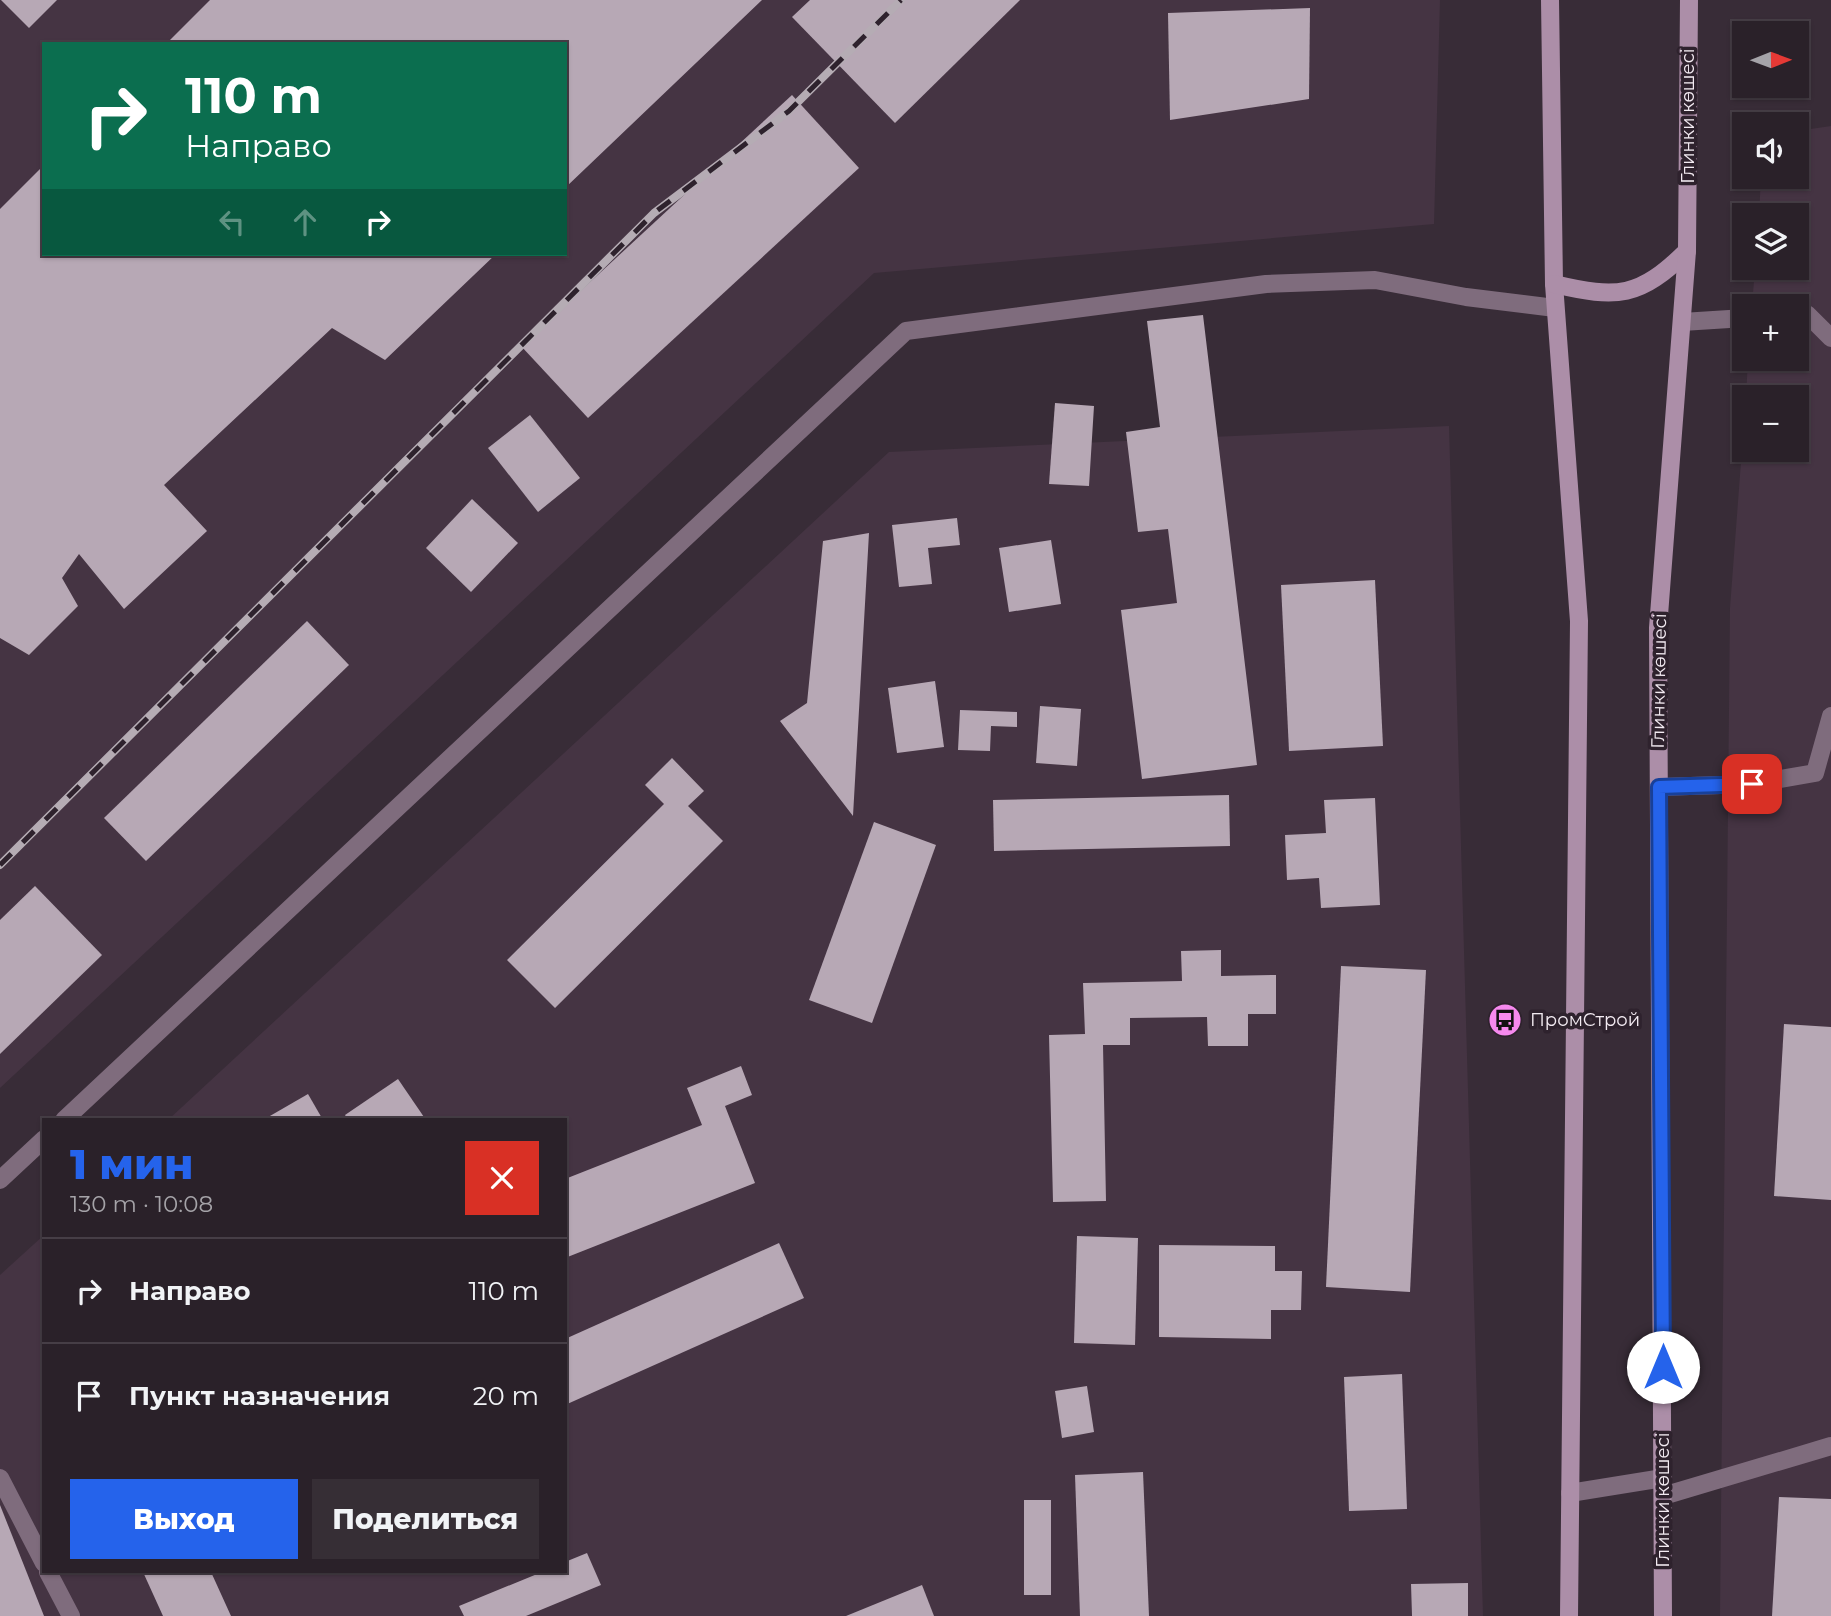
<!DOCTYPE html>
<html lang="ru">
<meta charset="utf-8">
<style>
body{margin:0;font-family:Montserrat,sans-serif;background:#362e35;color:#f1f3f6;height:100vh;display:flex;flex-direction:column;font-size:26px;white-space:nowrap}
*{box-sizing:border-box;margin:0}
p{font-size:23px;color:#a5a3a8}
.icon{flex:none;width:38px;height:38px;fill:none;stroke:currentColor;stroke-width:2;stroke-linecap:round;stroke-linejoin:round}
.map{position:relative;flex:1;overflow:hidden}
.panel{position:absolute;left:42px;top:1118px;width:525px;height:455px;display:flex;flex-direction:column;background:#2a2129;border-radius:0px;box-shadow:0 2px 5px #0004,0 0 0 2px #463e46}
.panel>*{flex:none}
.hud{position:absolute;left:42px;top:42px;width:525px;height:214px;border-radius:0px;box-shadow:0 2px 5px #0004,0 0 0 2px #463e46;background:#0b6e4f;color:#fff;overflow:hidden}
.needle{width:46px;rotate:89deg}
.buttons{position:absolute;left:1732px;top:21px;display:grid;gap:14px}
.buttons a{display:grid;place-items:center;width:77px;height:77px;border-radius:0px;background:#2a2129;box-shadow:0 2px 5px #0004,0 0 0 2px #463e46;font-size:35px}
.pin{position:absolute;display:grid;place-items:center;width:60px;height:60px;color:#fff;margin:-30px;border-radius:14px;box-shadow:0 4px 10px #0006}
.me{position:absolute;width:77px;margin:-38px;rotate:0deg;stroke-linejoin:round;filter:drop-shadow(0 0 5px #0008)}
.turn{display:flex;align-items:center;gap:24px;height:147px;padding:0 28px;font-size:32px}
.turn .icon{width:91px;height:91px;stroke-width:2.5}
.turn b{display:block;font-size:49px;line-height:60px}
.lanes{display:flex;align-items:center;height:66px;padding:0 28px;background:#0003;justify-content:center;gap:35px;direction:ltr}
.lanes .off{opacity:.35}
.round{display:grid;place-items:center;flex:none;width:74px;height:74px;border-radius:0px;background:#362e35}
.overview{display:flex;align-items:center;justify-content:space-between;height:119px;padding:0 28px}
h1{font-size:42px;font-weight:800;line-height:52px;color:#2563eb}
.cta{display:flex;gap:14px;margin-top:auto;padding:14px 28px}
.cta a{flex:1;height:80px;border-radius:0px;background:#2563eb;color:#fff;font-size:28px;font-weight:800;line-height:80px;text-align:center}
.cta a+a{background:#362e35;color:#f1f3f6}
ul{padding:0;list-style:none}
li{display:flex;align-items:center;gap:21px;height:105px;padding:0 28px;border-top:2px solid #463e46}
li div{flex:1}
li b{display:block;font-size:26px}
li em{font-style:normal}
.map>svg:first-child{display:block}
.built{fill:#453443;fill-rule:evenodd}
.building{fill:#b7a8b5}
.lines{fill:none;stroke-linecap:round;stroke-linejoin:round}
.service{stroke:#7f6c7d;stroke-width:18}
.minor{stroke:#7f6c7d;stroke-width:18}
.tertiary{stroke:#7f6c7d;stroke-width:18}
.secondary{stroke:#ac8ea8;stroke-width:18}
.rail-casing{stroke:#b5acb4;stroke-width:8}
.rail{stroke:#2e222d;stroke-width:5;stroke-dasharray:16;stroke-linecap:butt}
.route-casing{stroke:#184099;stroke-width:18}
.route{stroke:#2563eb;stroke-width:12}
.labels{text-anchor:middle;stroke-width:7;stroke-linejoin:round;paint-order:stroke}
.street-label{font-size:18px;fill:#f3ebf2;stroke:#2e222d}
.poi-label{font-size:18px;fill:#f3ebf2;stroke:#2e222d;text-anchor:start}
</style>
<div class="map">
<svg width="1831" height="1616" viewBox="0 0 1831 1616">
<rect width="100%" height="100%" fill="#382c37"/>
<g class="built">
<path d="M0 0H1440L1434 224 874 273 0 1088ZM44 44H565V254H44Z"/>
<path d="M1831 126V1616H1720L1730 608 1745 409V450H1797V397H1746L1748 359H1797V306H1752L1755 268H1797V215H1759L1761 177H1797V131Z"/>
<path d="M1449 426 1483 1616H0V1275L44 1235V1572H565V1120H168L889 452Z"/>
</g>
<g class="building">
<path d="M1 0H57L29 28Z"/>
<path d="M210 0H762L565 188V44H166Z"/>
<path d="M810 0H1020L895 123 792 17Z"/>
<path d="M1310 8 1309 99 1170 120 1168 13Z"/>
<path d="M792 95 859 168 588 418 521 346Z"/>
<path d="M44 165V254H496L385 360 332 328 164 485 207 531 124 609 79 554 62 578 78 606 29 655 0 638V209Z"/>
<path d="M1203 315 1257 765 1142 779 1121 610 1177 603 1168 529 1138 532 1126 432 1160 427 1147 321Z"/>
<path d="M1055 403 1094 406 1089 486 1049 484Z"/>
<path d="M530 415 580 478 538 512 488 448Z"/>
<path d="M472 499 518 543 471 592 426 548Z"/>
<path d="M957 518 960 545 928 548 932 584 899 587 892 525Z"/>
<path d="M869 533 853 816 780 721 807 703 823 541Z"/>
<path d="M1051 540 1061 604 1009 612 999 548Z"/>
<path d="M1375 580 1383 746 1289 751 1281 585Z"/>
<path d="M307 621 349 665 146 861 104 818Z"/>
<path d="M935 681 944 747 897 753 888 688Z"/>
<path d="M1040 706 1081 709 1077 766 1036 763Z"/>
<path d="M960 710 1017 712V727L991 726 990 751 958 750Z"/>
<path d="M672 758 704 791 688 806 723 841 555 1008 507 960 664 804 645 785Z"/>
<path d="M1229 795 1230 846 994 851 993 800Z"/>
<path d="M1375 798 1380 905 1321 908 1319 878 1287 880 1285 835 1326 833 1324 800Z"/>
<path d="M874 822 936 845 872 1023 809 1000Z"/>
<path d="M35 886 102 955 0 1054V920Z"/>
<path d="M1221 950V976L1276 975V1014H1248V1046H1208L1207 1017 1130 1018V1045H1103L1106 1201 1053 1202 1049 1035 1085 1034 1083 983 1182 981 1181 951Z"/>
<path d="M1341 966 1426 970 1410 1292 1326 1287Z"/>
<path d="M1784 1024 1831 1027V1200L1774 1196Z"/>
<path d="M741 1066 752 1095 725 1106 755 1183 565 1258V1179L702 1125 687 1088Z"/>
<path d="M398 1079 426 1120H348L345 1115Z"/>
<path d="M308 1094 323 1120H263Z"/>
<path d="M1077 1236 1138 1238 1135 1345 1074 1343Z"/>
<path d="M779 1243 804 1298 565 1405V1339Z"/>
<path d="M1159 1245 1275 1246V1271H1302L1301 1310H1271V1339L1159 1337Z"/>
<path d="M1402 1374 1407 1509 1349 1511 1344 1377Z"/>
<path d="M1087 1386 1094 1432 1062 1438 1055 1391Z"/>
<path d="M1143 1472 1149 1616H1080L1075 1475Z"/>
<path d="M1779 1497 1831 1499V1616H1772Z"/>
<rect x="1024" y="1500" width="27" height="95"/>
<path d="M0 1505 44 1616H0Z"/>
<path d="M587 1553 601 1585 526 1616H464L459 1606 542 1572H565V1562Z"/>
<path d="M143 1572H211L231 1616H163Z"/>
<path d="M1468 1583V1616H1412L1411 1584Z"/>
<path d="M922 1585 934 1616H846Z"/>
</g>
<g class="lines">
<g class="service">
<path d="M1797 314H1807L1831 338"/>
<path d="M1682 322 1745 318"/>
<path d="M1659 787 1752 784 1815 773 1831 716"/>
<path d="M0 1478 44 1563"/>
<path d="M1663 1496 1831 1446"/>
<path d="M48 1572 71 1616"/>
</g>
<g class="minor">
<path d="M64 1120 906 331 1266 284 1375 280 1466 297 1555 308"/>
<path d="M0 1180 44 1139"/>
</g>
<path class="tertiary" d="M1570 1493 1663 1478"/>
<g class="secondary">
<path d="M1550 0 1554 284 1579 621 1569 1616"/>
<path d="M1554 284C1618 299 1639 298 1687 251"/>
<path d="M1663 1616 1658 628 1687 251 1689 0"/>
</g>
<defs>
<path id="rail" d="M0 865 654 213 789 111 901 0"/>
</defs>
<use href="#rail" class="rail-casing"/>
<use href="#rail" class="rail"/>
</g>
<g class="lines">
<defs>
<path id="route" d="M1663 1367 1659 787 1752 784"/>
</defs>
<use href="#route" class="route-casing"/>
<use href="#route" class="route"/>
</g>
<defs>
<symbol id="bus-disc" viewBox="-11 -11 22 22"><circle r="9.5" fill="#f689ee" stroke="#2e222d"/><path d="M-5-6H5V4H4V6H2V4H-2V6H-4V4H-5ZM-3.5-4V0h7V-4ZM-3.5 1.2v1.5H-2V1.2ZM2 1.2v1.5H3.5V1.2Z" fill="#111"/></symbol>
</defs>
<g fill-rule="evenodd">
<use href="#bus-disc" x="1486" y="1001" width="38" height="38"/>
</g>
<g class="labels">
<g class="street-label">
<text transform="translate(1688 116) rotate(-90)" y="6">Глинки көшесі</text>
<text transform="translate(1659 681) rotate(-89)" y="6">Глинки көшесі</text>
<text transform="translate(1663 1500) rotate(-90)" y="6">Глинки көшесі</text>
</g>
<g class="poi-label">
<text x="1530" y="1026">ПромСтрой</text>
</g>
</g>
</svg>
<div class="buttons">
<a><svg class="needle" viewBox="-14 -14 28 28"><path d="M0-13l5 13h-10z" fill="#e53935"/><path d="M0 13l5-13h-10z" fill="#a5a3a8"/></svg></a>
<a><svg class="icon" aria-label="sound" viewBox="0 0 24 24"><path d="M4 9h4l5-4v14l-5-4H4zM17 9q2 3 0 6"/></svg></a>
<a><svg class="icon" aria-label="layers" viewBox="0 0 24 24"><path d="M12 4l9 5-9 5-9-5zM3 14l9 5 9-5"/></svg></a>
<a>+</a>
<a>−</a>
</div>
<div class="pin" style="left:1752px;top:784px;background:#d93025"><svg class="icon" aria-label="arrive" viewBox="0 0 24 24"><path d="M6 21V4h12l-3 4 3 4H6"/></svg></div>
<svg class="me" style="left:1663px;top:1367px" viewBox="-20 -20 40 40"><circle r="19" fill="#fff"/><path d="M0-13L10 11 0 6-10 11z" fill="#2563eb"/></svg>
<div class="hud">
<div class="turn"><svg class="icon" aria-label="right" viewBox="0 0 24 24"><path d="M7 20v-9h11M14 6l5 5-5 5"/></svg><div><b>110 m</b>Направо</div></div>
<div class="lanes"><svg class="icon off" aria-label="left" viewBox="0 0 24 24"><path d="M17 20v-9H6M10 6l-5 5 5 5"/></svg><svg class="icon off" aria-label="ahead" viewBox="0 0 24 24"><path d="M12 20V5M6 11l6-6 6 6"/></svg><svg class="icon" aria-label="right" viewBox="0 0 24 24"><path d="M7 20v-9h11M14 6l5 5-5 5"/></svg></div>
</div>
<section class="panel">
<div class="overview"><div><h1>1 мин</h1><p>130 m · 10:08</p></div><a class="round" style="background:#d93025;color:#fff"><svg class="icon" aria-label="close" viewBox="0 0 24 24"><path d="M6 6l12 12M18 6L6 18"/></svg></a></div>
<ul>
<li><svg class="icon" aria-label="right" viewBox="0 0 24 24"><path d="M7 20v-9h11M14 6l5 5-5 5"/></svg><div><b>Направо</b></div><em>110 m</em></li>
<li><svg class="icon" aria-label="arrive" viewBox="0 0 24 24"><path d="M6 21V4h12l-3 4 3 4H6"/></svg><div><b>Пункт назначения</b></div><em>20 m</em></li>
</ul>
<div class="cta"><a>Выход</a><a>Поделиться</a></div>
</section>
</div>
